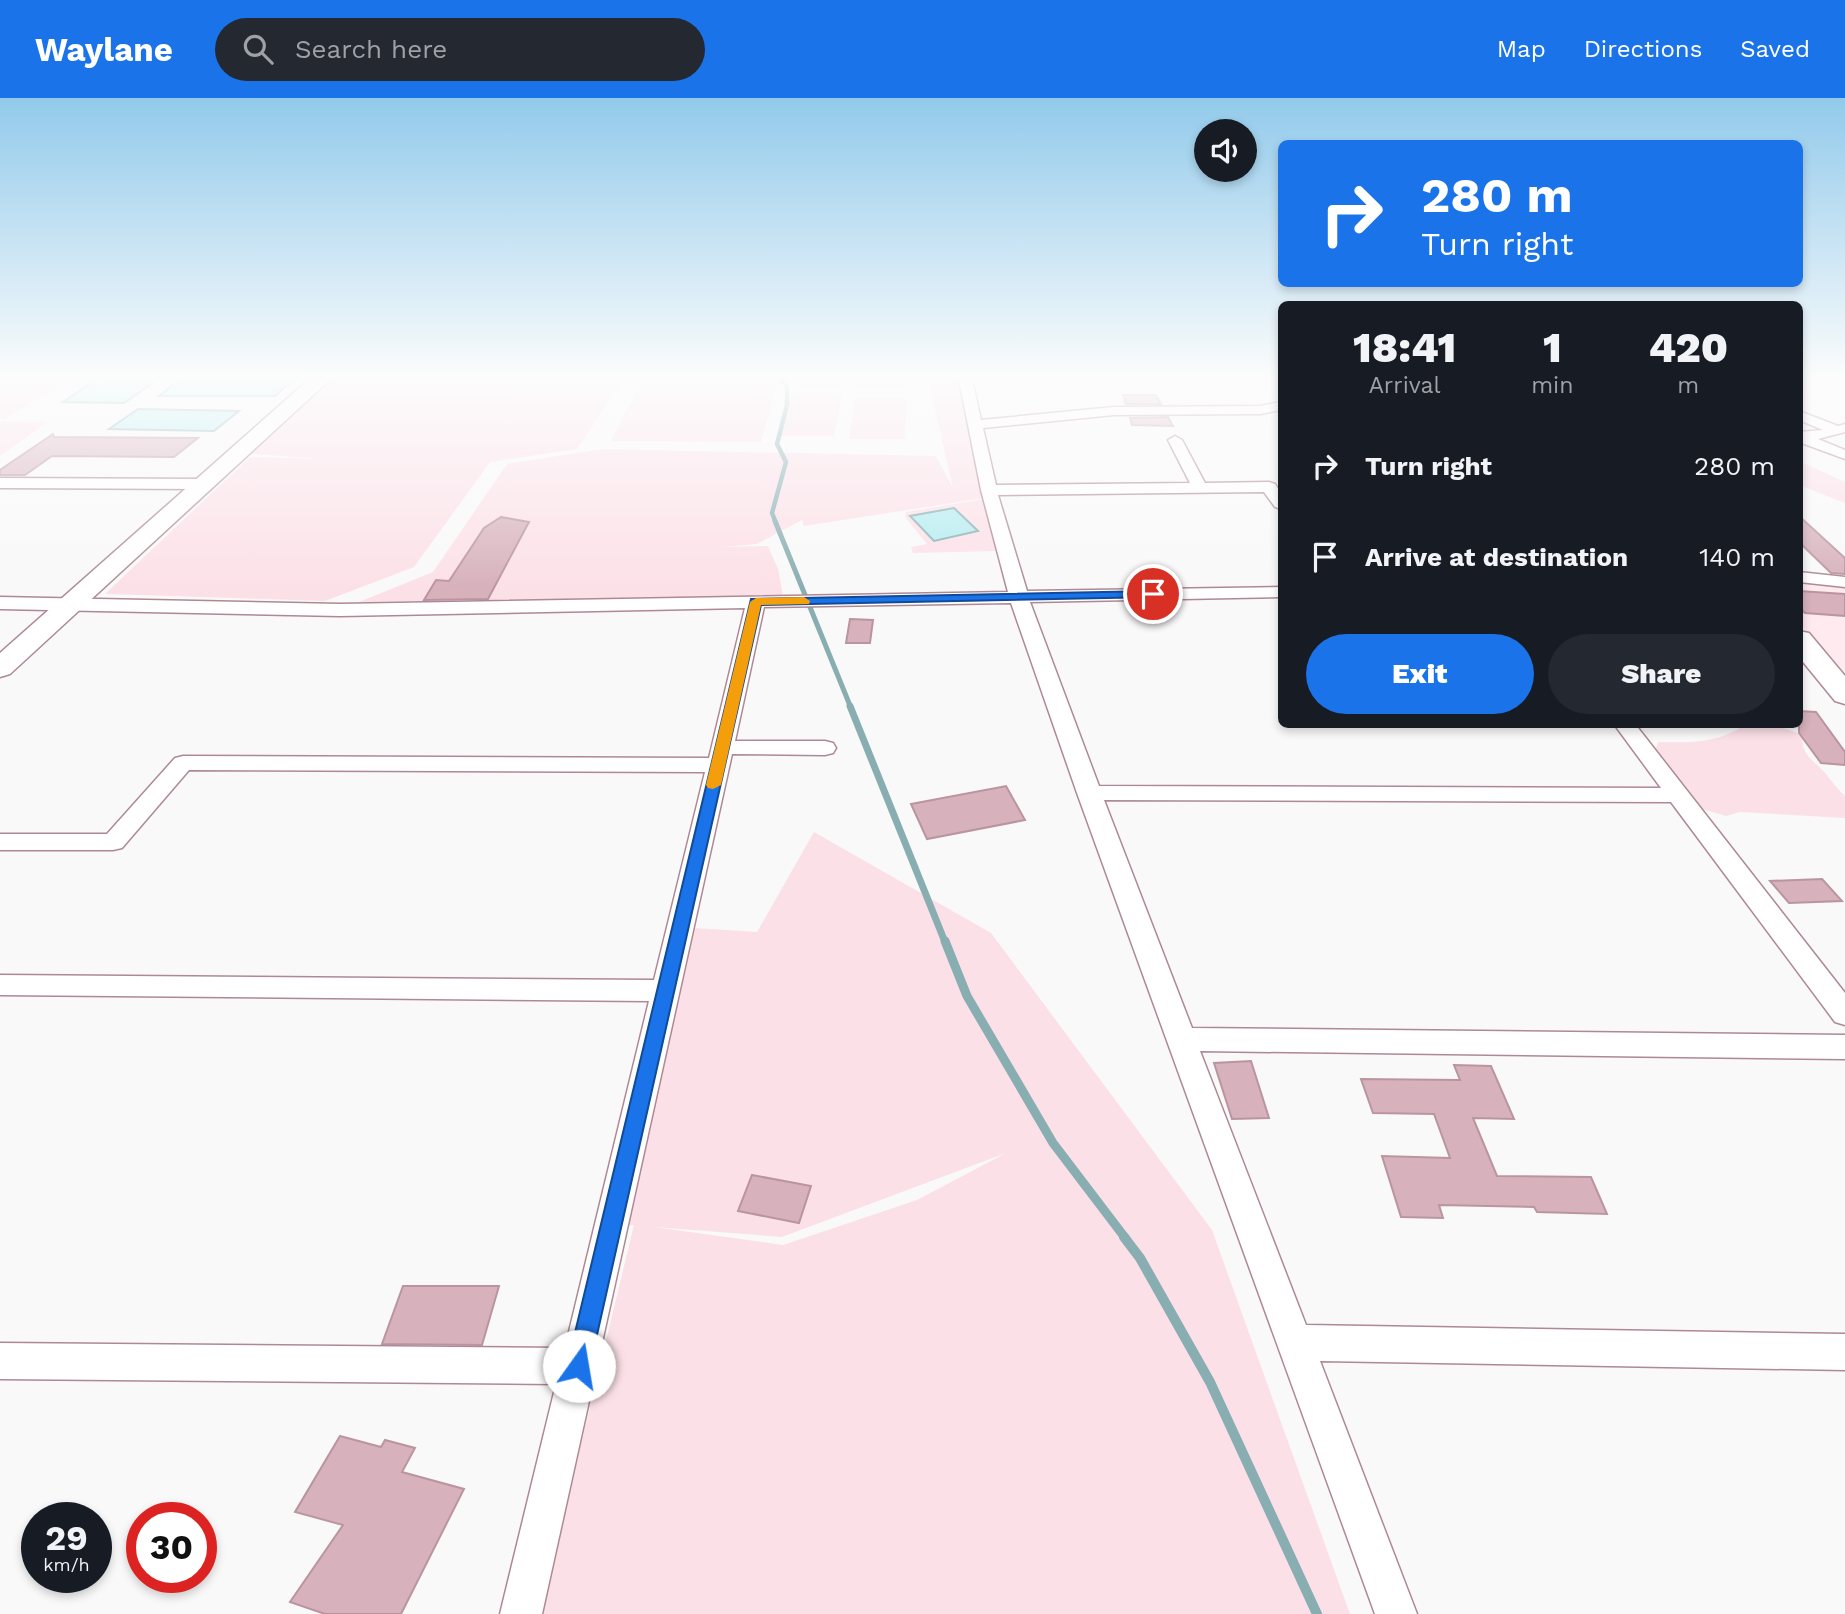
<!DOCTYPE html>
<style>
body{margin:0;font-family:"Work Sans",sans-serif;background:#242831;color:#f1f3f6;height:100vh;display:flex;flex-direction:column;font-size:26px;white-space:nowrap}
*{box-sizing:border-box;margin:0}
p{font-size:23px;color:#9ea1a6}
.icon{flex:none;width:38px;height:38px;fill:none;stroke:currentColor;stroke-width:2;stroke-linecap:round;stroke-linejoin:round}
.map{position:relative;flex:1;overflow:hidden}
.drawer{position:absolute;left:1278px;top:203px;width:525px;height:427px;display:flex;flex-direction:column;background:#171b24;border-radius:10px;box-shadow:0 4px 10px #0003}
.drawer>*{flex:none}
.hud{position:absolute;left:1278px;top:42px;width:525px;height:147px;border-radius:10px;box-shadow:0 4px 10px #0003;background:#1a73e8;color:#fff;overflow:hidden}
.tools{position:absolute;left:1194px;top:21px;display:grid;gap:14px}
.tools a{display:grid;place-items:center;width:63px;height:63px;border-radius:50%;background:#171b24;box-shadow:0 4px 10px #0003;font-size:35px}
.speed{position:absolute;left:21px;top:1404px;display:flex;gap:14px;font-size:35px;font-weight:700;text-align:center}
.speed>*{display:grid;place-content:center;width:91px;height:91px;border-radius:50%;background:#171b24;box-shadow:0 4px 10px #0003;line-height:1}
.speed small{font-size:18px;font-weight:400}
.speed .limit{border:10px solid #d22;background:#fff;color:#111}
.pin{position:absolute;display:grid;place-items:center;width:60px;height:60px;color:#fff;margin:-30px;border:4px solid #fff;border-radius:50%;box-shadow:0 2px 7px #0007}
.me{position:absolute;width:77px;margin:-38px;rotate:13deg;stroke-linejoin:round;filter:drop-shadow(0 0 5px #0008)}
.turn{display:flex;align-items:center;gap:24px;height:147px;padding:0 28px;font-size:32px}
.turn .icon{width:91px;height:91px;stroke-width:2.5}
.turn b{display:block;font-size:49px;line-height:60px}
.eta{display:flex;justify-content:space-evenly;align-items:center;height:119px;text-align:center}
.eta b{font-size:42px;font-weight:800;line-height:49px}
.primary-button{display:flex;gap:14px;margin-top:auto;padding:14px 28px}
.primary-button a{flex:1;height:80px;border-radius:42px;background:#1a73e8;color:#fff;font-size:28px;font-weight:800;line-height:80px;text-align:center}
.primary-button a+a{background:#242831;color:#f1f3f6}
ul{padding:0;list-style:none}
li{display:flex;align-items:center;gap:21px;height:91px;padding:0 28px}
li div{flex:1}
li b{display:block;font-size:26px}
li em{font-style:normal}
header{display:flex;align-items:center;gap:42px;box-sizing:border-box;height:98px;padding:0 35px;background:#1a73e8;color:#fff}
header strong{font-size:33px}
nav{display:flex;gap:38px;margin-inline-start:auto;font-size:24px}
.search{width:490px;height:63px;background:#242831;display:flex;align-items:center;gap:18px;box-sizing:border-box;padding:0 24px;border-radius:38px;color:#9ea1a6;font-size:26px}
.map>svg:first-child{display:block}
.built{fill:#feeaef}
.green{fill:#fce0e8;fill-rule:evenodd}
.water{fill:#b2ecf0;stroke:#89aeb2;stroke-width:2}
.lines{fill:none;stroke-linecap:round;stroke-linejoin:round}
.stream-far4{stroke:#89aeb2;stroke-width:4.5}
.stream-far3{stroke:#89aeb2;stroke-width:5}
.stream-far2{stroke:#89aeb2;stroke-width:7}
.stream-far1{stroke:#89aeb2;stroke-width:9}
.stream{stroke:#89aeb2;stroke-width:10}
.building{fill:#d7b1bc;stroke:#ba95a0;stroke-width:2}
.street-casing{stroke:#ae8994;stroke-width:3}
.secondary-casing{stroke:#ae8994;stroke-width:3}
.street{fill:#fff;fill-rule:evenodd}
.secondary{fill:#fff;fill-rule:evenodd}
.route{fill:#1a73e8;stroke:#114b97;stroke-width:2}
.slow{fill:#f59e0b}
</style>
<header>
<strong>Waylane</strong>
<div class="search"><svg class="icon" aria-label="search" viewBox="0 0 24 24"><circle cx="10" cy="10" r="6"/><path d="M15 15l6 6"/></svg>Search here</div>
<nav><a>Map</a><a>Directions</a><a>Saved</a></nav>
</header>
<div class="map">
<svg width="1845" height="1516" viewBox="0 0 1845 1516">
<rect width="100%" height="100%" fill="#f9f9f9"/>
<path class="built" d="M1799 484 1845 489V581L1799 524Z"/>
<g class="green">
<path d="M0 277H77L4 321 0 320Z"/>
<path d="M326 277H627L577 351 490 364 414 469 325 503 105 496 250 359 320 361 239 355Z"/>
<path d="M645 277H779L761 344 611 343Z"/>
<path d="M796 277H846L844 288H793Z"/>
<path d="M858 277H908L907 289 856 288Z"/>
<path d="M927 277H963L991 399 804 428 802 422 757 446 722 449 768 448 778 471 783 498 359 504 433 474 507 366 603 351 936 358 953 390Z"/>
<path d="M790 297H842L834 338H779Z"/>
<path d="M856 300H908L904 341H849Z"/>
<path d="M0 323 48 324 0 358Z"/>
<path d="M1799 363 1845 384V405L1799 387Z"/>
<path d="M984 401 996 453 913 455 911 449 927 446 905 419 906 414Z"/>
<path d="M1744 627H1775L1803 637C1799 656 1815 663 1826 676 1832 683 1837 691 1845 698V720L1740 714 1726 718 1702 711 1692 704 1674 674 1655 653 1658 644C1688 645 1720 645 1744 627Z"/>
<path d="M814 734 991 835 1212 1132 1350 1516H540L634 1127 611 1129 680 829 757 834ZM1006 1055 917 1102 783 1147 654 1129 782 1139Z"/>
</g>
<g class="water">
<path d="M103 277H164L124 305 63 304Z"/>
<path d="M185 277H299L275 298H159Z"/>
<path d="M138 311 239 313 214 333 109 331Z"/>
<path d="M954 410 978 433 934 443 910 418Z"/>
</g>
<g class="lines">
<path class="stream-far4" d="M775 277 787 288V307L777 346 786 364 772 415 776 425"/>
<path class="stream-far3" d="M775 423 851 610"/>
<path class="stream-far2" d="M850 608 945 844"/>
<path class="stream-far1" d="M945 843 967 898 1053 1045 1126 1141"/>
<path class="stream" d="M1124 1139 1140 1160 1210 1284 1317 1516"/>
</g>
<g class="building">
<path d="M1123 297H1156L1161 306H1126Z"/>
<path d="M1168 319 1173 328 1132 327 1130 320Z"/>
<path d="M53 336 54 339 198 340 174 359 52 358 25 377H0V372Z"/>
<path d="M1799 418 1845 460V476L1831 475 1799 444Z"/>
<path d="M501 419 529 424 488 501 424 502 436 482 449 483 484 430Z"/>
<path d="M1799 493 1845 496V518L1805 515 1799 509Z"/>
<path d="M850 521 873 522 870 545H846Z"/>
<path d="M1799 613 1816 614 1845 654V667L1821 665 1799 635Z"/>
<path d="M1006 688 1025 722 927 741 911 706Z"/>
<path d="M1822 781 1842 803 1789 805 1770 783Z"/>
<path d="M1251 963 1269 1020 1232 1021 1214 965Z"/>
<path d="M1454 967 1491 968 1514 1021 1473 1020 1497 1078 1591 1079 1607 1116 1537 1114 1534 1109 1439 1107 1443 1120 1401 1119 1382 1058 1450 1060 1434 1016 1373 1015 1361 981 1460 982Z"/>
<path d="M752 1077 811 1088 799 1125 738 1113Z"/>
<path d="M403 1188H499L482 1247 382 1246Z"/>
<path d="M340 1338 381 1349 385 1342 415 1350 402 1374 464 1391 401 1516H325L290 1504 343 1427 295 1414Z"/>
</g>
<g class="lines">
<defs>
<g id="street">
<path d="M958 277H971L981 322 1114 309 1260 308 1281 304V312L1260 316 1114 317 983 330 996 387 1190 385 1168 342 1175 338 1182 342 1205 385 1269 384 1275 386 1281 395V411L1275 409 1264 394 998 397 1027 493 1281 489V499L1030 504 1099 688 1661 690 1614 626H1635L1845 895V927L1835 924 1671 704 1104 702 1192 930 1845 937V961L1200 953 1306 1227 1845 1236V1272L1320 1263 1417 1516H1375L1077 695 1011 505 764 509 735 643H825L833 645 836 650 833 655 825 657 732 656 542 1516H500L556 1286 0 1281V1245L565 1250 649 903 0 897V877L654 882 705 674 189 672 122 750 113 752H0V736H107L175 660 183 658 709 660 745 510 340 518 0 511V499L340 506 1008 494 981 392Z"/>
<path d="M1799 313 1838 328 1845 326V334L1818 341 1845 352V361L1799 344V334L1823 332 1799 322Z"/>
<path d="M0 380 205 381 213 386 205 391 0 390Z"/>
<path d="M1799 474 1845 479V489L1799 484Z"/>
</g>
<g id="secondary">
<path d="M314 277H335L10 576 0 579V555Z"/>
<path d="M1799 533 1809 535 1845 578V606L1835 603 1799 559Z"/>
</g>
</defs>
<use href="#street" class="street-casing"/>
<use href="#secondary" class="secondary-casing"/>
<use href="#street" class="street"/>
<use href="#secondary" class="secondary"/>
</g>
<linearGradient id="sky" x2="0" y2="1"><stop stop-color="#92caeb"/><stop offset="0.57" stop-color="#fcfcfc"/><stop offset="1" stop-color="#fcfcfc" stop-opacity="0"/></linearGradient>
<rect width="1845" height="490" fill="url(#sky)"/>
<path class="route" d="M1153 493 1157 494V499L761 507 590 1268 587 1276 579 1280 570 1276 567 1268 751 501Z"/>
<path class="slow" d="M804 499 810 503 809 506 761 507 721 687 713 691 708 690 706 687 750 504 756 500Z"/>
</svg>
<div class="tools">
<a><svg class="icon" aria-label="sound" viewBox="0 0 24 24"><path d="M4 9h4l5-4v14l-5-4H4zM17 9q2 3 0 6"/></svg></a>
</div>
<div class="speed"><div>29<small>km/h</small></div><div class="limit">30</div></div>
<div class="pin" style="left:1153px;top:496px;background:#d93025"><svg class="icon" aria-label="arrive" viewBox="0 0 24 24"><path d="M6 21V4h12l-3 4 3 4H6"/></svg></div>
<svg class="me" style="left:579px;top:1268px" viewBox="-20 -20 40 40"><circle r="19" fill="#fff"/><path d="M0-13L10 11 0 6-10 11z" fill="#1a73e8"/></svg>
<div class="hud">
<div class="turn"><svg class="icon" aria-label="right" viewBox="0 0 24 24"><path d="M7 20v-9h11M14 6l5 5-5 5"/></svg><div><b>280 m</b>Turn right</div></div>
</div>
<section class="drawer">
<div class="eta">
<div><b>18:41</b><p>Arrival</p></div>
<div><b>1</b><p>min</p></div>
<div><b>420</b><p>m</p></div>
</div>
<ul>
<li><svg class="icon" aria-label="right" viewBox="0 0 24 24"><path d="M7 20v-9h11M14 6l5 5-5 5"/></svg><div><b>Turn right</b></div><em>280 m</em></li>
<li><svg class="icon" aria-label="arrive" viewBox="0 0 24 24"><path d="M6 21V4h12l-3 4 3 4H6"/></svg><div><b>Arrive at destination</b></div><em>140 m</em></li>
</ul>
<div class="primary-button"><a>Exit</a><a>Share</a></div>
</section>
</div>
